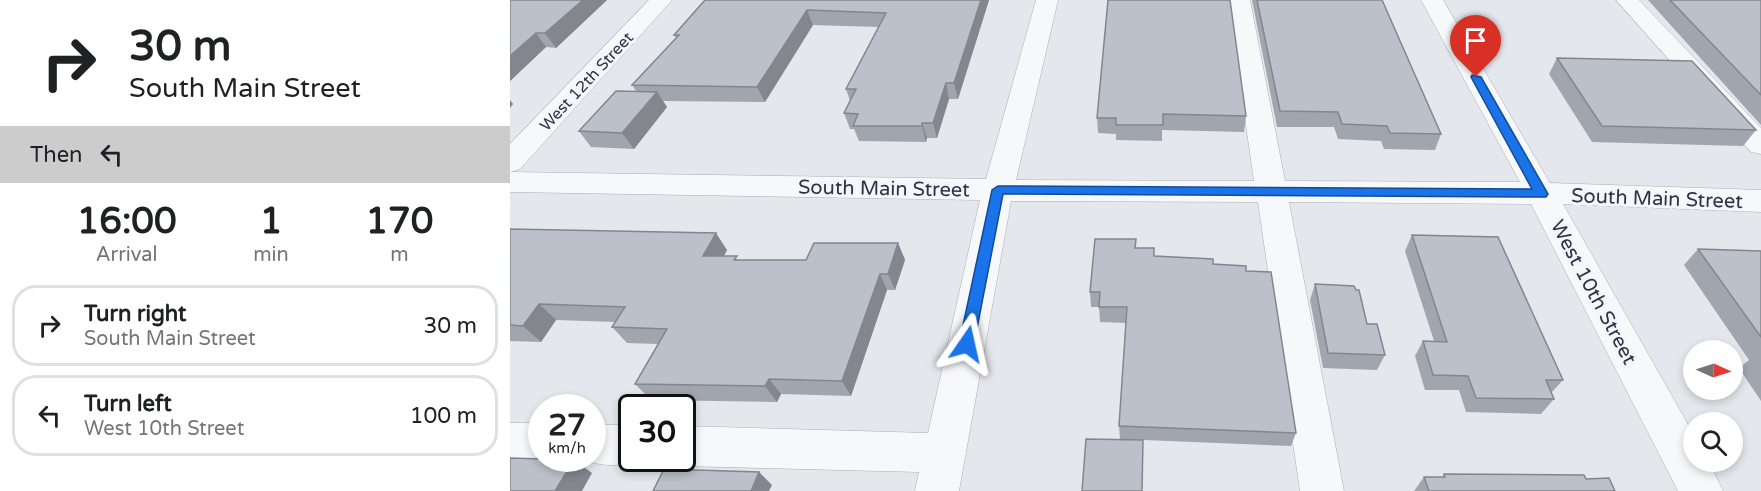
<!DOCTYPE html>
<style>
body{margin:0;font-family:"Varela Round",sans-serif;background:#f2f2f2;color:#202124;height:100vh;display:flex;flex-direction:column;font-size:22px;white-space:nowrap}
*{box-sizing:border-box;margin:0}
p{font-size:20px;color:#757577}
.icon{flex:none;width:33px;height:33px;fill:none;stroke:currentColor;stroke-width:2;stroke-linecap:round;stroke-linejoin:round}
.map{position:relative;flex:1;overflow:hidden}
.side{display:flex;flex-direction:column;background:#fff;width:510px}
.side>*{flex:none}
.banner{background:#fff;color:#202124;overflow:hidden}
.needle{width:39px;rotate:93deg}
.fabs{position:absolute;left:1173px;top:340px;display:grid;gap:12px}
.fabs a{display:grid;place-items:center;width:60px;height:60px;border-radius:50%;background:#fff;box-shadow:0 3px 9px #0003;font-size:30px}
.speed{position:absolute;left:18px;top:394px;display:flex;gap:12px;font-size:30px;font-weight:700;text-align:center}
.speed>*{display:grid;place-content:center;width:78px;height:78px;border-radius:50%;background:#fff;box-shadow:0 3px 9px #0003;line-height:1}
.speed small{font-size:15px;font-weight:400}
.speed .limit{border:3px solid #111;border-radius:9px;background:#fff;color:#111}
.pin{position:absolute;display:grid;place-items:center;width:51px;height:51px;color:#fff;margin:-62px -26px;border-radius:50% 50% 50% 0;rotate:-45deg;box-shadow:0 0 6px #0007}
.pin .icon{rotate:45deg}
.me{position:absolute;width:66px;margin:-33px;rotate:11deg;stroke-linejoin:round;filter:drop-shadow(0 0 4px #0008)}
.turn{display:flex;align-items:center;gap:21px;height:126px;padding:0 30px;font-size:27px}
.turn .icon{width:78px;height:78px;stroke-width:2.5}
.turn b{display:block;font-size:42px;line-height:51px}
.then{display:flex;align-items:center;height:57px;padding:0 30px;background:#0003;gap:12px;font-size:22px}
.eta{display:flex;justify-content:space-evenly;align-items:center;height:102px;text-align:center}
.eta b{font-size:36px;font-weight:700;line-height:42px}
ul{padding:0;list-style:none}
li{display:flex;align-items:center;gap:18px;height:81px;margin:0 12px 9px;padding:0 18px;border:3px solid #e0e0e0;border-radius:24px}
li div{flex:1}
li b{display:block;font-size:22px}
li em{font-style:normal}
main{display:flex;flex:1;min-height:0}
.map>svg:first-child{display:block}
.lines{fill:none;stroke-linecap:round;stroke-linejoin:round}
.minor-casing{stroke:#a9aeb7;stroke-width:1}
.minor{fill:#f7f8fa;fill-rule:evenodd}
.wall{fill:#a1a5ae}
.shaded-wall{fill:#83868d}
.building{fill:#bbc0ca;stroke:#83868d;stroke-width:1.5}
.route{fill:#1a73e8;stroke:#114b97;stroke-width:1.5}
.labels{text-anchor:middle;stroke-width:6;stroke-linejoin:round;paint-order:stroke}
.far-street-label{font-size:16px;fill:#2b3445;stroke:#f4f6f9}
.street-label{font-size:20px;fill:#2b3445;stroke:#f4f6f9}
</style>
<main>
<section class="side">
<div class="banner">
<div class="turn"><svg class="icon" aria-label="right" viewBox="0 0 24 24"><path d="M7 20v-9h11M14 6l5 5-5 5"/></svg><div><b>30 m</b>South Main Street</div></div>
<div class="then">Then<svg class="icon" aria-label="left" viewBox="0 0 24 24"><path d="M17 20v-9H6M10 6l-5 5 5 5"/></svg></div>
</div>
<div class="eta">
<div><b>16:00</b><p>Arrival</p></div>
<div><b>1</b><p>min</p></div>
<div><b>170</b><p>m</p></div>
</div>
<ul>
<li><svg class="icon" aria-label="right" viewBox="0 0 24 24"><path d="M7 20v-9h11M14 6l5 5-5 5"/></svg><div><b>Turn right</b><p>South Main Street</p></div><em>30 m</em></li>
<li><svg class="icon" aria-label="left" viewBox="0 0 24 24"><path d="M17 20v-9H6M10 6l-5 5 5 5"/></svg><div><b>Turn left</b><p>West 10th Street</p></div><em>100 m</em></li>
</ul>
</section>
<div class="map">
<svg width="1251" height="491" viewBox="0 0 1251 491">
<rect width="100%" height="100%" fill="#e4e7ec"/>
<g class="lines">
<defs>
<g id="minor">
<path d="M139 0H162L10 169 0 172 476 179 526 0H548L506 180 744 181 718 0H740L775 181 1010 182 911 0H933L1040 183 1251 190V212L1053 204 1184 435V462H1199L1213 491H1168L1021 204 779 202 834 491H790L748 202 501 201 449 491H405L409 472 172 466 157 460 172 459V426L418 433 470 200 0 192V144Z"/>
<path d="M1106 0H1129L1251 128V154L1241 152Z"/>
<path d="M0 423H32V459H38L0 461Z"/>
<path d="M82 425H122V459H136C116 467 91 467 70 459H82Z"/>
</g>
</defs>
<use href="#minor" class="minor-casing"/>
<use href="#minor" class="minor"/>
</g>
<g class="wall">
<path d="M0 0H97L46 48 36 47 0 81Z"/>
<path d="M195 0H479L448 99H439L427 138H417L416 142 349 141 344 129H340L334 113 340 101 336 89 368 27 303 25 255 102 153 101 157 107 124 149 81 147 69 131 126 91 122 85 166 38 164 35Z"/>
<path d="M598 0 736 116 734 132 652 130V141L606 140V134L588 133 587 118Z"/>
<path d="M742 0H872L931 134 925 150 874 149 871 141 828 139 824 127H767Z"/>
<path d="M1138 0H1251V125Z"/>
<path d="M1047 58 1246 130 1233 146 1082 142 1039 74Z"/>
<path d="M0 229 217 250 214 256 230 260H296L388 243 395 260 385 290H377L341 396 271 394 267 402 141 400 125 384 148 344 117 343 102 327 105 322 46 320 31 342 0 341Z"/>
<path d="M902 235 1053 380 1041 393 1044 399 1031 414 956 412 949 390H915L905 356 913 341H924L895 251Z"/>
<path d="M626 248 644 256 703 264 736 271 786 433 781 446 610 439 609 426 616 323 590 322 589 307H581L580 292Z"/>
<path d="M1188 249 1251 251V401L1229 368 1239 360 1174 265Z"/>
<path d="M805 284 857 324 875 355 867 370 813 368 800 300Z"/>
<path d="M934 474 1076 479 1105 491H904L914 477H932Z"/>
</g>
<g class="shaded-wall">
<path d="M73 0H97L46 48 35 33Z"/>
<path d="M471 0H479L448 99 444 83Z"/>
<path d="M297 10 303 25 255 102 247 87Z"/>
<path d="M26 33 36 47 0 81V56Z"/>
<path d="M436 83 439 99 427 138 423 123Z"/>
<path d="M147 92 157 107 124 149 112 133Z"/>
<path d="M0 100 3 104 0 108Z"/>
<path d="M412 123 417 138 416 142 412 126Z"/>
<path d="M206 233 217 250 205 272 193 256Z"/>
<path d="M388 243 395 260 385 290 378 274Z"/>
<path d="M370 274 377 290 341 396 332 381Z"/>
<path d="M29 304 46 320 31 342 13 326Z"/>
<path d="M259 379 271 394 267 402 255 386Z"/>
<path d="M64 460 82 473 72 491H45Z"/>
<path d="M249 472 262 485 259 491H241Z"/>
</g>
<g class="building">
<path d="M0 0H73L35 33H26L0 56Z"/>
<path d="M195 0H471L444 83H436L423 123H412V126H343L348 114 334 113 346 89H336L376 13 297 10 247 87 122 85 169 35H164Z"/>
<path d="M598 0H720L736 116 653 114V125H606V118H587Z"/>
<path d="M747 0H872L931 134 880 133 877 126 832 124 828 112 770 111Z"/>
<path d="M1160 0H1251V95Z"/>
<path d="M1047 58 1182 61 1246 130 1092 126Z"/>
<path d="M106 91 147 92 112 133 69 131Z"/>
<path d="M0 229 206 233 193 256H227L224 260H296L304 243H388L378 274H370L332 381 259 379 255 386 125 384 157 329 102 327 115 307 29 304 13 326 0 325Z"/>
<path d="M902 235 988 237 1053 380H1036L1044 399 966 398 958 376 923 375 913 341 937 342Z"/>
<path d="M585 239H626L625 248H644V256L703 259V264L736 266V271L761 272 786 433 609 426 617 307H589L590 292H580Z"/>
<path d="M1188 249 1251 251V337Z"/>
<path d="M805 284 844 286 846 290H849L857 324H867L875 355 818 353Z"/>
<path d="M576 439 633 440 632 491H572Z"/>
<path d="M0 458 64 460 45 491H0Z"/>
<path d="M154 469 249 472 241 491H143Z"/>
<path d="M934 474 1074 475 1076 479 1099 478 1105 491H919L914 477H935Z"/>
</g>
<path class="route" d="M962 75 971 77 1038 194 1036 197 493 194 464 344 462 348H451L449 344 482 190 488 186 1022 189 961 77Z"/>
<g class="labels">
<g class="far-street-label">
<text transform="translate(76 81) rotate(-47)" y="6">West 12th Street</text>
</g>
<g class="street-label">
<text transform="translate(374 188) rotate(1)" y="7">South Main Street</text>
<text transform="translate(1147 198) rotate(2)" y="7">South Main Street</text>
<text transform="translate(1084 292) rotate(62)" y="7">West 10th Street</text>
</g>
</g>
</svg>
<div class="fabs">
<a><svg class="needle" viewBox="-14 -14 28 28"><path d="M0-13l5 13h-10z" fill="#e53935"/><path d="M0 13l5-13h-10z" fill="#757577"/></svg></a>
<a><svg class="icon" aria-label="search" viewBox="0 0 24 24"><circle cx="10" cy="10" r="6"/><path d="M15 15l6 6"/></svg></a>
</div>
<div class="speed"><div>27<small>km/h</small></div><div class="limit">30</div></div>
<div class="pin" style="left:966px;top:77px;background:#d93025"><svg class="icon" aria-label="arrive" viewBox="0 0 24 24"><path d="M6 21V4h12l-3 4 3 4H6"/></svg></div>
<svg class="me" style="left:457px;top:344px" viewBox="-20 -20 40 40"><path d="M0-17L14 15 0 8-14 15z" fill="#1a73e8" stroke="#fff" stroke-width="4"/></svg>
</div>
</main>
